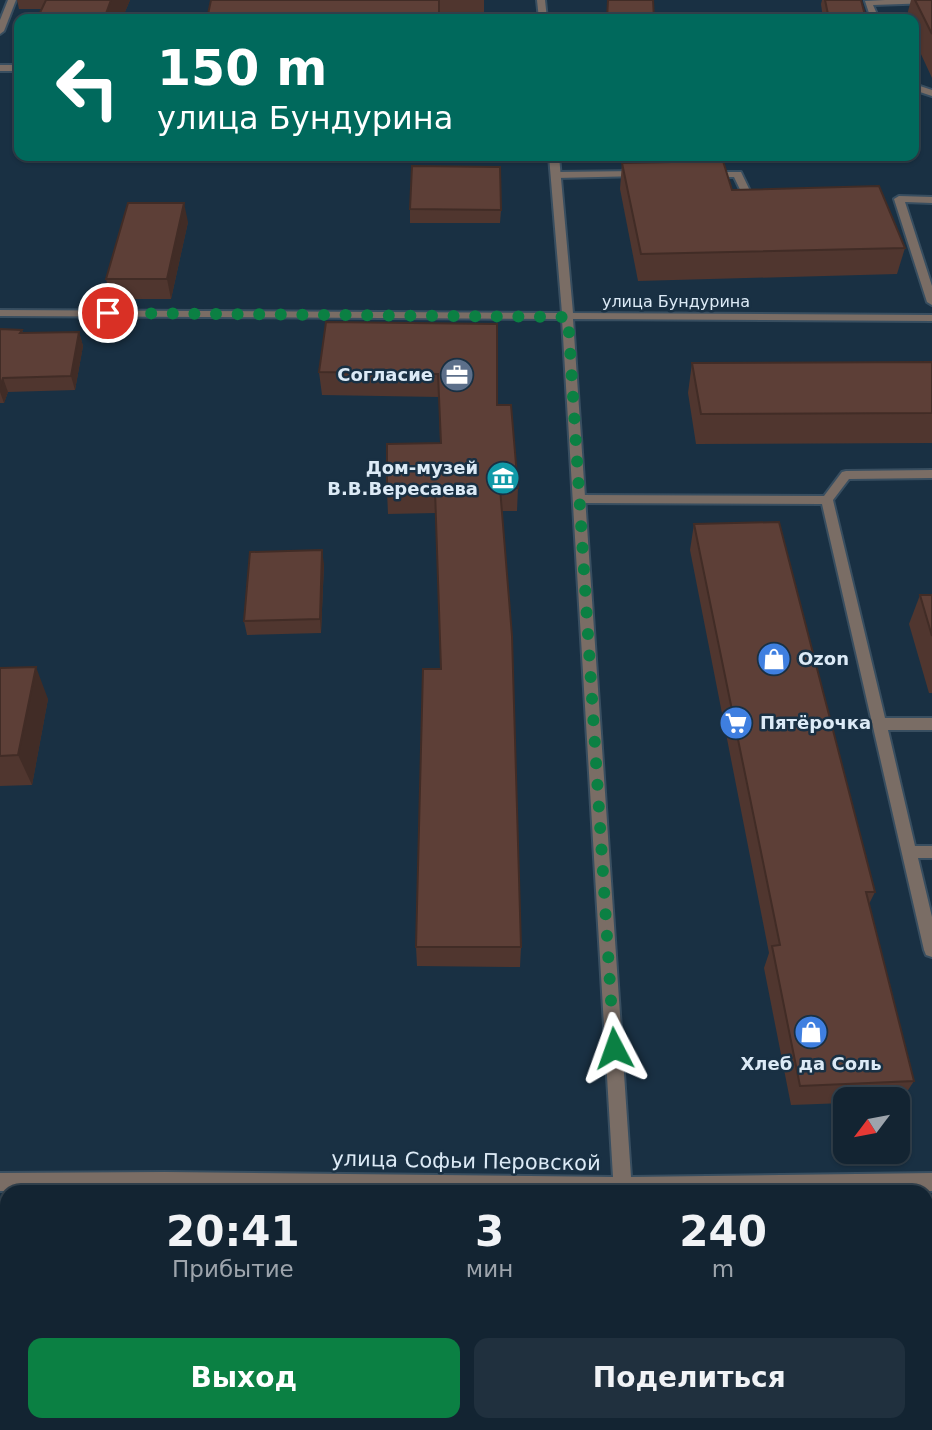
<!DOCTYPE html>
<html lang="ru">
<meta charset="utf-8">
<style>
body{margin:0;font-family:"DejaVu Sans",sans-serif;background:#20303e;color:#f1f3f6;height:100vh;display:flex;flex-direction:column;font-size:26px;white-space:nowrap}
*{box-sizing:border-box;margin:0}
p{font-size:23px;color:#9da4ac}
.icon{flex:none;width:38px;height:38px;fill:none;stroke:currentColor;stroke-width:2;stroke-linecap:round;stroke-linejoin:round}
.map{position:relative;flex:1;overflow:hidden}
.drawer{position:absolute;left:0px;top:1185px;width:933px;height:247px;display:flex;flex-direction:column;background:#132432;border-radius:21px 21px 0 0;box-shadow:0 2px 5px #0004,0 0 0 2px #32414d}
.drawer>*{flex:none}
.hud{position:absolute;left:14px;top:14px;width:905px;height:147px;border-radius:14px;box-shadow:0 2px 5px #0004,0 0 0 2px #32414d;background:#00695c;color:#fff;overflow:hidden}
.needle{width:46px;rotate:238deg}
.buttons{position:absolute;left:833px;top:1087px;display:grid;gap:14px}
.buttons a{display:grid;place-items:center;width:77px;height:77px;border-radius:14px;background:#132432;box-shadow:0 2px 5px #0004,0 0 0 2px #32414d;font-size:35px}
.pin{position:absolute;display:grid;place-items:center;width:60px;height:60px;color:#fff;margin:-30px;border:4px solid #fff;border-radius:50%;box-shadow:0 2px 7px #0007}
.me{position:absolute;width:77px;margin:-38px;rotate:356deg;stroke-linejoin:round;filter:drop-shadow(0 0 5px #0008)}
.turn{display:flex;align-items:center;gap:24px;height:147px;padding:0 28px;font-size:32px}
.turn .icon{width:91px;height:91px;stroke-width:2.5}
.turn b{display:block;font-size:49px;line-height:60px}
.eta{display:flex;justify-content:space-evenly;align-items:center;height:119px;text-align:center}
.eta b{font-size:42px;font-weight:700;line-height:49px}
.button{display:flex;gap:14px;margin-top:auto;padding:14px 28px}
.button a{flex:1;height:80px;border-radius:14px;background:#0b8043;color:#fff;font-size:28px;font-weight:700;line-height:80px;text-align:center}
.button a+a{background:#20303e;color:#f1f3f6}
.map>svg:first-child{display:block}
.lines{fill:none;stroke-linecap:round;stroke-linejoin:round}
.service-casing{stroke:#384e60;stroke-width:4}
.minor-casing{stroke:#384e60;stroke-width:4}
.service{fill:#7a6d65;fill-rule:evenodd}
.minor{fill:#7a6d65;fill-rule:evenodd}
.wall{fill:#50362f}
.shaded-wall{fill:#412c26}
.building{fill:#5d3f37;stroke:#412c26;stroke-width:2}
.route{stroke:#0b8043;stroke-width:12;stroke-dasharray:0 21.6}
.labels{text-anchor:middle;stroke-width:5;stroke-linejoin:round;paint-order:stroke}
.far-street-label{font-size:16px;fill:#dceaf6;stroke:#193043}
.poi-label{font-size:18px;font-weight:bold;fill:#dceaf6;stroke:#193043;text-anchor:end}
.near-street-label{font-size:21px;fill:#dceaf6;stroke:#193043}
</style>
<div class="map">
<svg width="932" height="1430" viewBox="0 0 932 1430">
<rect width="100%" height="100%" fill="#193043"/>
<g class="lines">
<defs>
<g id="service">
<path d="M8 0H16L4 31 0 34V20Z"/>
<path d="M885 0H932V3L873 5 879 19H871L865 1Z"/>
<rect x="0" y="65" width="19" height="6"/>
<path d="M914 84 932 90V96L914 90Z"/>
<path d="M638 171 643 174 641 176 556 178 551 175 556 172Z"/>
<path d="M708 172H741L753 197 762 200 757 203 746 202 734 177H711L708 176Z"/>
<path d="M899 196 932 197V203L905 202 932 286V305L927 302 894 199Z"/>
<path d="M932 470V478L849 479 833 500 885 718H932V730H888L915 846H932V858H918L932 917V957L926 955 924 950 822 504 579 503 573 499 579 495 824 496 842 472 846 471Z"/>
</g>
<g id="minor">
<path d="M537 0H545L547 19H539Z"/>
<path d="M549 156H559L573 313 932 315V321L573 319 631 1177 932 1173V1191H0V1173L165 1172 613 1177 562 319 0 316V310L562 313Z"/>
<path d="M629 1424H649L650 1430H630Z"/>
</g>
</defs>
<use href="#service" class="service-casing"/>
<use href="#minor" class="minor-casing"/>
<use href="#service" class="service"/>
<use href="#minor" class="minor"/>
</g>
<g class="wall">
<path d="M17 0H130L122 19H37L41 9H19Z"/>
<path d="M211 0H484V18H440Z"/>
<path d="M822 0H861L866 19H823L821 4Z"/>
<path d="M911 0H932V78L914 39V19H906Z"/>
<path d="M622 163 732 190 905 248 897 274 638 281 620 189Z"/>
<path d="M410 209 501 210 500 223H410Z"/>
<path d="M188 222 171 299H111L106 279Z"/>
<path d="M497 324V405L518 488 517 511H502L521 947 520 967 417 966 416 947 441 669 436 513 388 514 387 491 440 443 439 397 322 395 319 372Z"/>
<path d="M0 329 22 330 23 333 79 332 83 346 75 390 8 392 4 403H0Z"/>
<path d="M932 362V443L696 444 688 393 692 363Z"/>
<path d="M694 524 875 892 869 904 914 1081 901 1101H898V1099H845V1103L791 1105 764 968 769 953 690 550Z"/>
<path d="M324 564 321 633 247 635 244 621Z"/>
<path d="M920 595H932V693H929L909 624Z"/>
<path d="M0 668 48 699 32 785 0 786Z"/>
<path d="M826 1424H926L932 1430H827Z"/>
</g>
<g class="shaded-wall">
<path d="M111 0H130L122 19H104Z"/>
<path d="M184 203 188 222 171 299 167 279Z"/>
<path d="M79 332 83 346 75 390 71 376Z"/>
<path d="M3 378 8 392 4 403 0 392V387Z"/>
<path d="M322 550 324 564 321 633 320 619Z"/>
<path d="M36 667 48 699 32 785 18 755Z"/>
<path d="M298 1424H302L301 1430H298Z"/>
</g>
<g class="building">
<path d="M46 0H111L104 19H37Z"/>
<path d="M211 0H439V19H207Z"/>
<path d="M608 0H653L654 19H607Z"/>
<path d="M825 0H861L866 19H829Z"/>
<path d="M915 0H932V34Z"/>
<path d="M723 161 732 190 879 186 905 248 641 254 622 163Z"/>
<path d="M412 166 500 167 501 210 410 209Z"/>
<path d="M128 203H184L167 279H106Z"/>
<path d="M326 322 497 324V405H511L518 488H500L512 636 521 947H416L423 669H441L435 490 387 491V444L441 443 438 374 319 372Z"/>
<path d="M0 329 22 330 20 333 79 332 71 376 3 378 0 387Z"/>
<path d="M932 362V413L701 414 692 363Z"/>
<path d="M779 522 875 892H866L914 1081 800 1086 772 946 780 945 694 524Z"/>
<path d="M322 550 320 619 244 621 250 552Z"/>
<path d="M920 595H932V636Z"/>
<path d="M36 667 18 755 0 756V668Z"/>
<path d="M926 1389H932V1430H843L842 1424H926Z"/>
<path d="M49 1424H298V1430H48Z"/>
<path d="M442 1424H525V1429L442 1430Z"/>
</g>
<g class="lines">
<path class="route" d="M108 313 568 317 614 1048"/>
</g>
<defs>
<symbol id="office-disc" viewBox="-11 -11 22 22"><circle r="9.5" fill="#5c6f8a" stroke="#193043"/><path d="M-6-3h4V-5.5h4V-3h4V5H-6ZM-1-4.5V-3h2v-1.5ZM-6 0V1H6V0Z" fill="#fff"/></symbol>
<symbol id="museum-disc" viewBox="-11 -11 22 22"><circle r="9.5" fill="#0f9aa8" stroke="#193043"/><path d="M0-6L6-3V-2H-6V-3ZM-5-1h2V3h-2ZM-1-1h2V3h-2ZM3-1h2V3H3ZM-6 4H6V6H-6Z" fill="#fff"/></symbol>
<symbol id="shop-disc" viewBox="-11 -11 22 22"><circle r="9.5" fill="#3f7fe0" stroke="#193043"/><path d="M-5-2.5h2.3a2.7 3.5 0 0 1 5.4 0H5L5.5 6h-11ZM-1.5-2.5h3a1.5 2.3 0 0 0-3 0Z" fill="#fff"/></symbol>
<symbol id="supermarket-disc" viewBox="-11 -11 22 22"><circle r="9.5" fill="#3f7fe0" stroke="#193043"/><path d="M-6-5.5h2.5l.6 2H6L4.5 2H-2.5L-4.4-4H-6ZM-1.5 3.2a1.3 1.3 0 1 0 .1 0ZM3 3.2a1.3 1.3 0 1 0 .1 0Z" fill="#fff"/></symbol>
</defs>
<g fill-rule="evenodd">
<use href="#office-disc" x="438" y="356" width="38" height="38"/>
<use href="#museum-disc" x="484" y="459" width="38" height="38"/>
<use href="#shop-disc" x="755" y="640" width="38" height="38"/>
<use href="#supermarket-disc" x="717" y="704" width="38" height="38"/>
<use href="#shop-disc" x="792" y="1013" width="38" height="38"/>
</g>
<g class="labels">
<g class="far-street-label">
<text x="676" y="307">улица Бундурина</text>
</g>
<g class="poi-label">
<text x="433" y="381">Согласие</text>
<text x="478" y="474">Дом-музей<tspan x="478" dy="21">В.В.Вересаева</tspan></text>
<text x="798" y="665" text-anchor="start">Ozon</text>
<text x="760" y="729" text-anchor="start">Пятёрочка</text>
<text x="811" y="1070" text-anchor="middle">Хлеб да Соль</text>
</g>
<g class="near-street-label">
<text transform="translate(466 1161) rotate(1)" y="7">улица Софьи Перовской</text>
</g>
</g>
</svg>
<div class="buttons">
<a><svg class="needle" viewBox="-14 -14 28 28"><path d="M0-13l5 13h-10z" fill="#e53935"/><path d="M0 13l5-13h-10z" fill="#9da4ac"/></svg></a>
</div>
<div class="pin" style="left:108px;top:313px;background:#d93025"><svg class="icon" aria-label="arrive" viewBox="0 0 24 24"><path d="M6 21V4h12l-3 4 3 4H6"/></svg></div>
<svg class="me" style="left:614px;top:1048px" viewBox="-20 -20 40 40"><path d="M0-17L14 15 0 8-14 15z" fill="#0b8043" stroke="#fff" stroke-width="4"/></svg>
<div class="hud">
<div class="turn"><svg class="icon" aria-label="left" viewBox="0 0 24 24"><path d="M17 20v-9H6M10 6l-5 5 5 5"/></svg><div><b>150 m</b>улица Бундурина</div></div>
</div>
<section class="drawer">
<div class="eta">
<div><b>20:41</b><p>Прибытие</p></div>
<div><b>3</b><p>мин</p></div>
<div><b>240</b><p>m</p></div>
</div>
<div class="button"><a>Выход</a><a>Поделиться</a></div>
</section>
</div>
